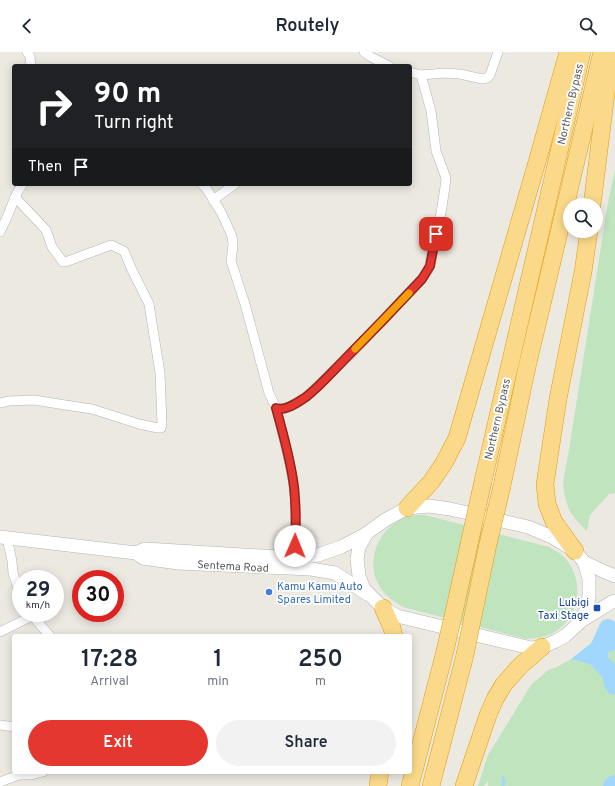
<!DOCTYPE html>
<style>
body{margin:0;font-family:Overpass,sans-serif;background:#f2f2f3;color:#1f2937;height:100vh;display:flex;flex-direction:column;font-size:15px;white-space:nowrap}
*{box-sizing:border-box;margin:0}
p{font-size:13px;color:#747a83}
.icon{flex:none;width:22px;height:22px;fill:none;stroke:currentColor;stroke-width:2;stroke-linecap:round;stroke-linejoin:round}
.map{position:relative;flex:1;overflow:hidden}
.details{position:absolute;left:12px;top:582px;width:400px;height:140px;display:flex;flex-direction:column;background:#fff;border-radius:4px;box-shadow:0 2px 10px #0003}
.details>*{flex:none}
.top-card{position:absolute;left:12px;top:12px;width:400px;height:122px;border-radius:4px;box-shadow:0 2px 10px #0003;background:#202124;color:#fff;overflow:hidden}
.fabs{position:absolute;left:563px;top:146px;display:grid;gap:8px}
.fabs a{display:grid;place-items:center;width:40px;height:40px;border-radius:50%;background:#fff;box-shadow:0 2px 10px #0003;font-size:20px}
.speed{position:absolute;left:12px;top:518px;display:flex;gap:8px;font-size:20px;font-weight:700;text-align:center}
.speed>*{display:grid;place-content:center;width:52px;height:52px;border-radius:50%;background:#fff;box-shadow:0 2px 10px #0003;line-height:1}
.speed small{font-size:10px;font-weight:400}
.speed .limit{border:6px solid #d22;background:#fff;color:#111}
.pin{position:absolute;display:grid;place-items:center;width:34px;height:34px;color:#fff;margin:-17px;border-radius:8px;box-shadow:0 2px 6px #0006}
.me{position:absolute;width:44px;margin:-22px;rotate:1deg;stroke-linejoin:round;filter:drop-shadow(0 0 3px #0008)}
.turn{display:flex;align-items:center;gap:14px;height:84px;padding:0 16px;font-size:18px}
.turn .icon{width:52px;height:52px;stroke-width:2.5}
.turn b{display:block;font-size:28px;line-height:34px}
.then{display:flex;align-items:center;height:38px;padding:0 16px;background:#0003;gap:8px;font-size:15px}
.eta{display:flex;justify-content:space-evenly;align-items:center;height:68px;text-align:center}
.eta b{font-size:24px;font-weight:600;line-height:28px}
.action{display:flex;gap:8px;margin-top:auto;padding:8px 16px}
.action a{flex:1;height:46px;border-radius:24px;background:#e4372f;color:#fff;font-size:16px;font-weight:600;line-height:46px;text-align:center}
.action a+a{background:#f2f2f3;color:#1f2937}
header{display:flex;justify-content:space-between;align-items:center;height:52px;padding:0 16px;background:#fff;font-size:18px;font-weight:600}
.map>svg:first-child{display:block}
.green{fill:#bfe4be}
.water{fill:#a1d7fc}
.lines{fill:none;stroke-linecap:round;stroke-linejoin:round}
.stream{stroke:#a1d7fc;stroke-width:3}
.river{stroke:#a1d7fc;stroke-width:18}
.minor-casing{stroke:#b2b4b8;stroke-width:10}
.secondary-casing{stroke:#b1b4b9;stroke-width:14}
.motorway-casing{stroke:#e79906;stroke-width:18}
.minor{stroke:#fff;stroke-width:9}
.secondary{stroke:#fff;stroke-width:13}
.motorway{stroke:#fada8a;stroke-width:17}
.motorway-bridge-casing{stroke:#e79906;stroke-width:18;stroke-linecap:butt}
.motorway-bridge{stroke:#fada8a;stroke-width:17}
.route-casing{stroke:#94241f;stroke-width:10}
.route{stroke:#e4372f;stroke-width:7}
.slow{stroke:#f59e0b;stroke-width:7}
.shop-dot{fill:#3f7fe0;stroke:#fff;stroke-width:1.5}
.transit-dot{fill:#1a4fb4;stroke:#fff;stroke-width:1.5}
.labels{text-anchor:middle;stroke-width:3.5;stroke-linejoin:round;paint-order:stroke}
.street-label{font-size:11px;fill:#5a5d62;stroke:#fff}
.shop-label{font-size:11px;fill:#366cbe;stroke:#fff;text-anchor:start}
.transit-label{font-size:11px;fill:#164399;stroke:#fff;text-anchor:end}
</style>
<header><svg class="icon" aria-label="back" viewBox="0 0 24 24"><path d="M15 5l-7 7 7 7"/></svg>Routely<svg class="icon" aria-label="search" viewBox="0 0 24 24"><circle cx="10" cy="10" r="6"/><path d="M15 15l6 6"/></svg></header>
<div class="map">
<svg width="615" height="734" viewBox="0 0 615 734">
<rect width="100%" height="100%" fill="#ece9e1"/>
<g class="green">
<path d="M615 117V441L609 442 590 463 587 479 577 469 569 458 565 445 563 431 570 392 607 156Z"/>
<path d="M425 463 549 495C553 498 558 500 562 503 585 524 582 565 553 581 545 585 536 586 526 587L403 555C395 550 388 546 382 538 362 512 379 472 409 464 414 463 420 463 425 463Z"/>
<path d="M615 598V734H488V729L484 734H478L488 703 531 633 548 618 557 615 571 607 600 615 606 614 602 611 605 602Z"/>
</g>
<path class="water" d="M604 577H614L615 579V598L605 602 602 610 606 614 600 615 571 607 599 585Z"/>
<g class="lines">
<path class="stream" d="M503 726 504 729 503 734"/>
<g class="river">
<path d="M608 576 599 596V609L610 620 613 631 615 634"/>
<path d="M612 734 615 732"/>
</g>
<defs>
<g id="minor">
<path d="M27 0 30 4 31 14"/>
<path d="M364 0 371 5 389 14"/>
<path d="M410 20 421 23 445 21 460 22 482 27 487 26 490 23 498 0"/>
<path d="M202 132 206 136 221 160 232 184 233 193 231 209 245 252 269 341 276 356 279 357H284L298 350 307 344 349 304 395 255 422 227 429 217 433 192 441 161 445 135 446 126 436 99 431 59 421 23"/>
<path d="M213 148 235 132"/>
<path d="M0 180C2 175 5 170 7 165 12 154 15 141 23 132"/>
<path d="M0 351 9 349 34 348 65 353 92 357 139 372 158 376H161L162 372 160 321 149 252 132 218 124 199 111 193 68 209 63 210 52 195 46 178 15 145"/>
<path d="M276 356C283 382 290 408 294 435 297 458 296 483 295 506"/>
<path d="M7 486 12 509 13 521 21 545"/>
<path d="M30 561 50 584"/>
<path d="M0 580 32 564"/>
<path d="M0 673 14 675"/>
<path d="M0 730 19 723H31L43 720"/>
</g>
<g id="secondary">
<path d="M429 454 450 457 528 475 552 485 575 499 584 510 589 526V544L587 557 579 571 565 584 556 589 542 595 531 596 397 564 383 556 364 537 359 524 357 507 359 495 367 481 385 468 407 456Z"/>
<path d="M0 485 136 501 143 506 178 511 311 517 335 521 367 542"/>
<path d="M136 501 145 497 295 506 318 503 341 495 366 482"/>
<path d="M584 510 605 520 615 524"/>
<path d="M581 569 612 550 615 549"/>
</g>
<g id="motorway">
<path d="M592 153 611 2"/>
<path d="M483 429 582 0"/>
<path d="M502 434 527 315 602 0"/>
<path d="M407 456 431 430 444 411 457 386 537 110 568 0"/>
<path d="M575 499 554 470 547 452 545 432 558 347 583 220 589 179"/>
<path d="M456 551 470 488"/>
<path d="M475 554 488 492"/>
<path d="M383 556 392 576 394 584"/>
<path d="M378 734 380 720"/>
<path d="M410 734 445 599"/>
<path d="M431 734 465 603"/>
<path d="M464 734 488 663 495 647 504 632 520 614 542 595"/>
</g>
</defs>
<use href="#minor" class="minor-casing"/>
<use href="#secondary" class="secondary-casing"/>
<use href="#motorway" class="motorway-casing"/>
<use href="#minor" class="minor"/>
<use href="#secondary" class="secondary"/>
<use href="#motorway" class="motorway"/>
<defs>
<g id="motorway-bridge">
<path d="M470 488 483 429"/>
<path d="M488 492 502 434"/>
<path d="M445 599 456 551"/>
<path d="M465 603 475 554"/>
</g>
</defs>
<use href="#motorway-bridge" class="motorway-bridge-casing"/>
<use href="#motorway-bridge" class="motorway-bridge"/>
</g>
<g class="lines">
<defs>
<path id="route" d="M295 494C296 475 296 454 294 435 291 409 283 381 276 356 285 360 298 350 306 345 319 335 331 321 343 309 370 282 396 255 422 227L430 214 436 182"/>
</defs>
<use href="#route" class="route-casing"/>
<use href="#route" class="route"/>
<path class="slow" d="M355 297 409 241"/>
</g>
<circle class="shop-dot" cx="269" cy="540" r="4"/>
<rect class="transit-dot" x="593" y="552" width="8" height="8" rx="2"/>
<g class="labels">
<g class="street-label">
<text transform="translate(570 52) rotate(-77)" y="4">Northern Bypass</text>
<text transform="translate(497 367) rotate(-77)" y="4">Northern Bypass</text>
<text transform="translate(233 514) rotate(3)" y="4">Sentema Road</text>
</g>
<g class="shop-label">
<text x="277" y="538">Kamu Kamu Auto<tspan x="277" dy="13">Spares Limited</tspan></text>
</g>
<g class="transit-label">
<text x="589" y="554">Lubigi<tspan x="589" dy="13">Taxi Stage</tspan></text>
</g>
</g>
</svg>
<div class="fabs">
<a><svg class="icon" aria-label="search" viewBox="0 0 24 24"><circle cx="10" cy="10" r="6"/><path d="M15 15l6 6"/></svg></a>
</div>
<div class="speed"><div>29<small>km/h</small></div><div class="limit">30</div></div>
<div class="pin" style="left:436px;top:182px;background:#d93025"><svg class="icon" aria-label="arrive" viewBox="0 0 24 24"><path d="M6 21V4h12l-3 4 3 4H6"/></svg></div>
<svg class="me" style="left:295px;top:494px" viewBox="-20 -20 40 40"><circle r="19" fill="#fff"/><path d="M0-13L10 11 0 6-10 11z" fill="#e4372f"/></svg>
<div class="top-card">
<div class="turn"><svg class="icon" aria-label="right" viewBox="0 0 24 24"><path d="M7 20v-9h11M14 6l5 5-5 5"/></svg><div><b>90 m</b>Turn right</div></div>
<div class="then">Then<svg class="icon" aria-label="arrive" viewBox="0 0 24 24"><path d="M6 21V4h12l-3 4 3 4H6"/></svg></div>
</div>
<section class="details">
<div class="eta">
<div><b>17:28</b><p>Arrival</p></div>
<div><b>1</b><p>min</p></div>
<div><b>250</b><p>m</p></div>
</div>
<div class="action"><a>Exit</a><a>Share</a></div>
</section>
</div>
